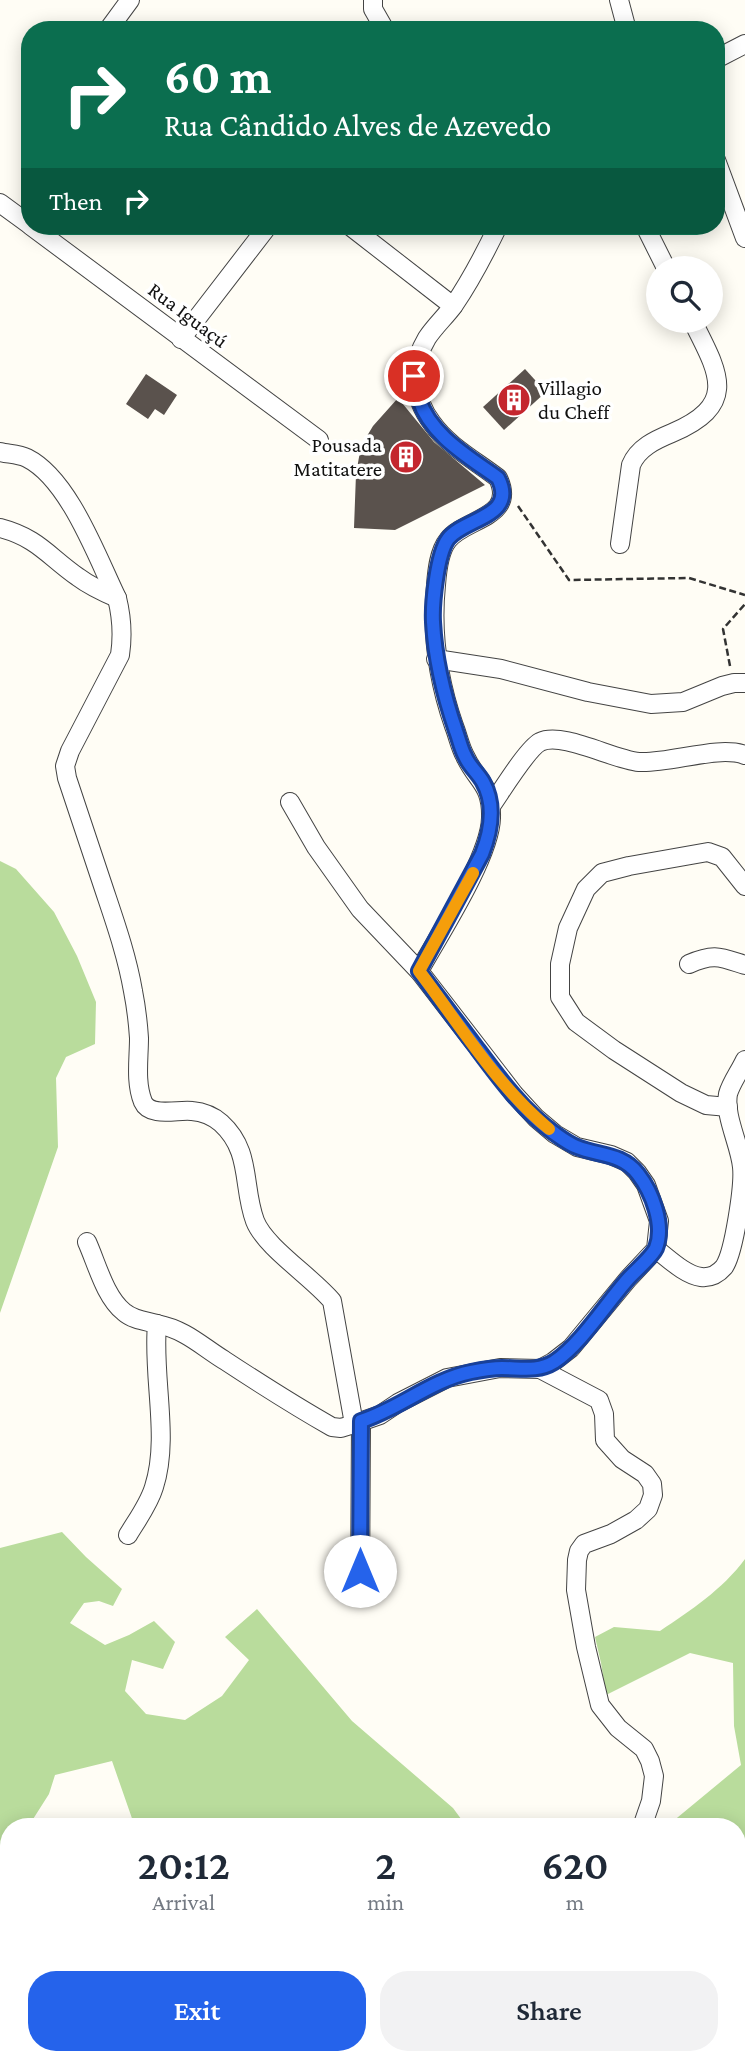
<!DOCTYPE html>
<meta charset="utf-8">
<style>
body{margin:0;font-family:"Crimson Pro",serif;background:#f2f2f3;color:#1f2937;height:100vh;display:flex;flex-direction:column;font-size:26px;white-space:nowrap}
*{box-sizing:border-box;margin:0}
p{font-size:23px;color:#747a83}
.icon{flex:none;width:38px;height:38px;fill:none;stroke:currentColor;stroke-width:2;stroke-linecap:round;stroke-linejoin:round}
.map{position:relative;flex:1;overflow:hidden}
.drawer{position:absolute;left:0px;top:1818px;width:746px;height:247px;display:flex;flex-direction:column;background:#fff;border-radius:28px 28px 0 0;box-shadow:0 4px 18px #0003}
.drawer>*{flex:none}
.top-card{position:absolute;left:21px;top:21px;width:704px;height:214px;border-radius:28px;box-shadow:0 4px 18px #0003;background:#0b6e4f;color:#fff;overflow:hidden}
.fabs{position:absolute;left:646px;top:256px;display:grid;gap:14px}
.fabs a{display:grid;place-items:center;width:77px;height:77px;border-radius:50%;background:#fff;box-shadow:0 4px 18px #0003;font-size:35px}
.pin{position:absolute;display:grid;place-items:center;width:60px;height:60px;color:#fff;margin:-30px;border:4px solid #fff;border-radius:50%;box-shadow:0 2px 7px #0007}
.me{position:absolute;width:77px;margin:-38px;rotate:0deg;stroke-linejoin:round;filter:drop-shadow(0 0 5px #0008)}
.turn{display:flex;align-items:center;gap:24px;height:147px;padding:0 28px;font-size:32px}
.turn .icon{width:91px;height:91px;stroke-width:2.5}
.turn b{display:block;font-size:49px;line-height:60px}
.then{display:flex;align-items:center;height:66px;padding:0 28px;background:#0003;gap:14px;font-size:26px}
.eta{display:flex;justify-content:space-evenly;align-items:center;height:119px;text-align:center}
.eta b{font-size:42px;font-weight:600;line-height:49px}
.action{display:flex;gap:14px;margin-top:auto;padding:14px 28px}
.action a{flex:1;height:80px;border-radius:28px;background:#2563eb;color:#fff;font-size:28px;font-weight:600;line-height:80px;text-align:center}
.action a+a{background:#f2f2f3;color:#1f2937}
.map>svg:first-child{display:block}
.forest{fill:#b9dc9c}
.building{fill:#5a524d}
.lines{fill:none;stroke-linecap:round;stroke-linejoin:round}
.minor-casing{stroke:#444;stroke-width:20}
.path{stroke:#333;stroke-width:2.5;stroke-dasharray:7 3.5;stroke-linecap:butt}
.minor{stroke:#fff;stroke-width:18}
.route-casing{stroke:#184099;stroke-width:18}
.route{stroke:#2563eb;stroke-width:12}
.slow{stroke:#f59e0b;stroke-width:12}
.labels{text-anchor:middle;stroke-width:7;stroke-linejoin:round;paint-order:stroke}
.street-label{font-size:21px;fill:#111;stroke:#fff}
.poi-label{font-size:21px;fill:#111;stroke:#fff;text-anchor:start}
</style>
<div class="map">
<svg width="745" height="2064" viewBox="0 0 745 2064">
<rect width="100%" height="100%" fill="#fffdf5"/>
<g class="forest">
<path d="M0 861 16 869 54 912 77 956 96 1002 95 1044 66 1057 56 1078 58 1147 0 1313Z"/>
<path d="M62 1532 86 1557 122 1589 113 1606 99 1601 84 1603 70 1623 105 1645 129 1635 154 1621 175 1642 163 1669 132 1660 125 1691 146 1714 185 1720 222 1696 249 1660 225 1637 257 1609 352 1721 453 1808 467 1827H135L112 1761 55 1775 49 1794 28 1827H9V1857L0 1866V1548Z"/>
<path d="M745 1559V1919L737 1914V1827H666L741 1765 734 1726 733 1663 690 1653 606 1695 601 1663 595 1637 614 1627 660 1631C691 1610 722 1590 745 1559Z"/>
<path d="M381 2056H580L579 2064H384Z"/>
<path d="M623 2056H679L697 2064H620Z"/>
</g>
<g class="building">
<path d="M525 369 546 392 504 430 483 407Z"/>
<path d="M146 374 177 395 164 415 155 409 148 419 126 404Z"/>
<path d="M398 398 434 442 485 485 395 530 354 528 356 474 361 446 373 426Z"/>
</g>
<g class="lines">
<defs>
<g id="minor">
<path d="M373 0V9L385 30"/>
<path d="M619 0 627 30"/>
<path d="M108 30 130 0"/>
<path d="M716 59 745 44"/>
<path d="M716 160 745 238"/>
<path d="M0 203 30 225"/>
<path d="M31 226 319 440"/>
<path d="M350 226 453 306"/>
<path d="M645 226 666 268"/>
<path d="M181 339 268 226"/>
<path d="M0 452C8 454 19 454 27 458 69 479 97 557 117 598 122 618 123 635 120 655L70 751 65 766 67 778C79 815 92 852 104 889 115 922 127 956 133 991 136 1006 138 1023 139 1038 139 1059 135 1082 143 1102 150 1118 179 1109 192 1111 203 1112 213 1116 221 1123 252 1151 242 1186 255 1221 265 1247 312 1277 332 1301L354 1424 380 1415 398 1403 447 1378 500 1368 540 1369 553 1362 571 1348 628 1279 656 1249 659 1221 646 1185 637 1172 627 1162 611 1155 577 1147 555 1134 536 1118 514 1094 419 971 360 909 316 847 290 802"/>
<path d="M0 528C38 538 48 556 78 577 90 586 103 592 117 598"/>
<path d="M620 544 631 465C638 448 655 440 672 433 740 404 718 372 692 320"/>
<path d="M436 659 501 669 588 692 651 704 683 702 722 686 734 683H745"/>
<path d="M491 806C501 792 527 749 540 742 562 731 614 760 639 762 670 764 718 745 745 755"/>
<path d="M689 964C714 953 720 957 745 965"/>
<path d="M419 971C439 935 490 857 491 818 492 784 477 782 465 756 460 747 458 736 454 726 438 680 431 634 436 585 437 571 439 551 448 540 465 518 517 518 498 478 476 461 448 446 432 423 413 398 410 366 427 338 435 326 446 316 454 305 471 280 485 253 498 226"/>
<path d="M728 1107 706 1105 681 1093 614 1050 576 1022 560 997V964L568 928 586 889 602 873 629 866 708 852 722 857 745 886"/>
<path d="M87 1242C97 1264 105 1297 124 1312 133 1320 146 1321 157 1324 152 1376 170 1438 154 1487 149 1504 137 1520 128 1535"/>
<path d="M656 1249C668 1258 685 1275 701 1277 710 1278 718 1274 724 1267 734 1253 744 1185 742 1167 740 1145 724 1116 728 1094 731 1083 740 1071 745 1060"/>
<path d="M157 1324C186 1330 200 1345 224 1360 259 1383 295 1406 332 1427L341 1428 354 1424"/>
<path d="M540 1369 599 1400 604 1414 605 1440 622 1459 645 1474 652 1484 653 1495 648 1509 636 1520 611 1534 584 1544 579 1551 577 1560 576 1590 586 1647 600 1705 618 1728 644 1749 650 1761 654 1776 651 1801 642 1827"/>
<path d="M360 1595 361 1421"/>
<path d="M0 1927 9 1920"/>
<path d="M0 1941 9 1953"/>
<path d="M698 2056 716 2064"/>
<path d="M161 2064 164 2056"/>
<path d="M237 2064 240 2056"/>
</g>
</defs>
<use href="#minor" class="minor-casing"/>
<g class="path">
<path d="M518 506 569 580 689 578 745 595"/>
<path d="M730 666 723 629 745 604"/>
</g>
<use href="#minor" class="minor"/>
</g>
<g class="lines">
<defs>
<path id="route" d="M360 1571 361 1421C399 1409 431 1380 471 1372 481 1370 492 1368 502 1368 521 1368 538 1372 554 1362 581 1344 605 1305 628 1279 635 1271 652 1257 656 1248 665 1225 652 1192 638 1174 622 1153 599 1156 577 1147 569 1144 561 1138 554 1133 523 1111 499 1078 476 1047 457 1022 438 997 419 971L482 854C491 831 496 805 483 782 478 773 469 766 465 756 461 749 459 739 456 731 444 696 435 660 433 622 432 604 437 554 448 539 464 518 518 517 498 478 469 457 430 435 419 399 417 392 416 384 414 376"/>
</defs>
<use href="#route" class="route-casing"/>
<use href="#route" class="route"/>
<path class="slow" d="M473 873 419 971C460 1025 497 1086 549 1129"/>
</g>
<defs>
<symbol id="building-disc" viewBox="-11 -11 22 22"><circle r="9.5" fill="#c4262e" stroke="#fff"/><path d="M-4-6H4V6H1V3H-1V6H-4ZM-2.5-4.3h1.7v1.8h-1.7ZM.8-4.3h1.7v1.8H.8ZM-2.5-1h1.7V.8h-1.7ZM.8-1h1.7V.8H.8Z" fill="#fff"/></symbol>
</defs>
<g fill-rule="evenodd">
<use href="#building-disc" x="495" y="381" width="38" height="38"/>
<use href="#building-disc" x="387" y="438" width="38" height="38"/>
</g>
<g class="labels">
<g class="street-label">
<text transform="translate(188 315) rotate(37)" y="7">Rua Iguaçú</text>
</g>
<g class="poi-label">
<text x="538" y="395">Villagio<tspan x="538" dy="24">du Cheff</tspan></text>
<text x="382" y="452" text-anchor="end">Pousada<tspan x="382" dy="24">Matitatere</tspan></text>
</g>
</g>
</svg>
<div class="fabs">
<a><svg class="icon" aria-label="search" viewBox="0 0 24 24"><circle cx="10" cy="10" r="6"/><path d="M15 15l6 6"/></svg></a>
</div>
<div class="pin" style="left:414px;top:376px;background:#d93025"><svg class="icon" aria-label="arrive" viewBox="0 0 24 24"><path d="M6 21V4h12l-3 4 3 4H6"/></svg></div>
<svg class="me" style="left:360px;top:1571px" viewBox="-20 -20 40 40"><circle r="19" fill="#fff"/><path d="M0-13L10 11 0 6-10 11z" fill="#2563eb"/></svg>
<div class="top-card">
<div class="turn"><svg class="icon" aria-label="right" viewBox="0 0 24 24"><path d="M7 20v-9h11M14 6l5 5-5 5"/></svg><div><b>60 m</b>Rua Cândido Alves de Azevedo</div></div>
<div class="then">Then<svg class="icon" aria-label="right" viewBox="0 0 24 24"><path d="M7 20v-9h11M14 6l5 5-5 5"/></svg></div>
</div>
<section class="drawer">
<div class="eta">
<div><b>20:12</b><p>Arrival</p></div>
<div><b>2</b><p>min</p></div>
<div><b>620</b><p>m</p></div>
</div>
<div class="action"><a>Exit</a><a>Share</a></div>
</section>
</div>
